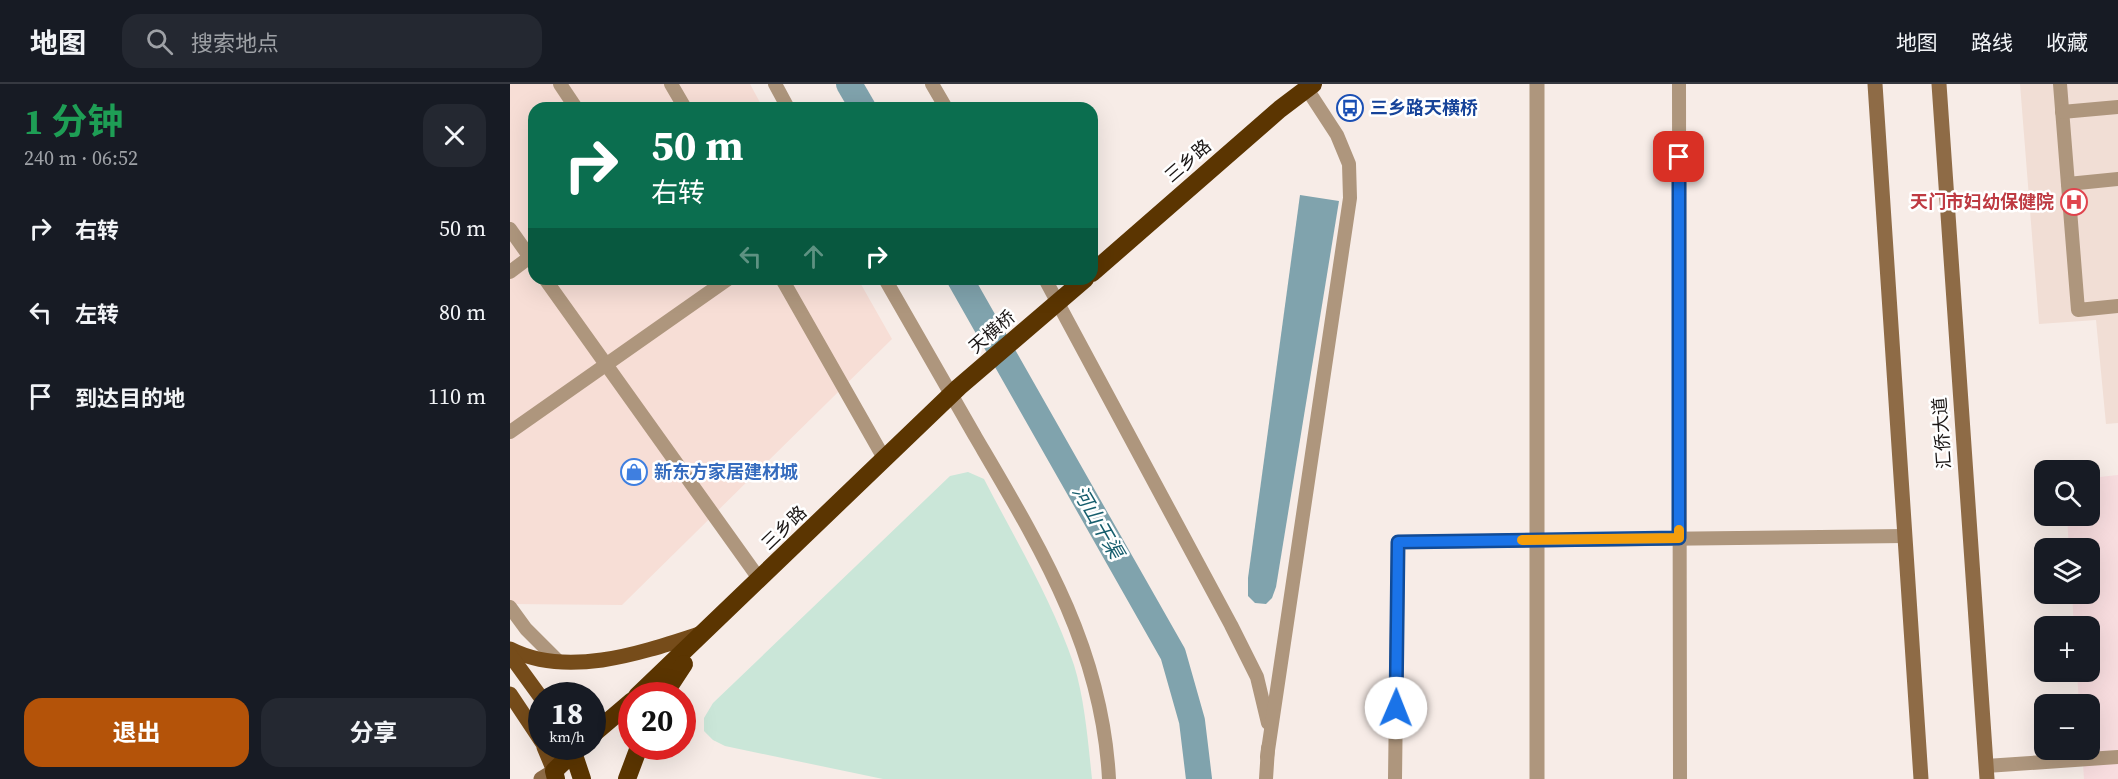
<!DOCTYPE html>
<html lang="zh">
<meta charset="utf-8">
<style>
body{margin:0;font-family:"Source Serif 4","Noto Sans SC",serif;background:#242831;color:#f1f3f6;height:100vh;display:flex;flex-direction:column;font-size:22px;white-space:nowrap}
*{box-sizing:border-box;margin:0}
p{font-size:20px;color:#9ea1a6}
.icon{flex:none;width:33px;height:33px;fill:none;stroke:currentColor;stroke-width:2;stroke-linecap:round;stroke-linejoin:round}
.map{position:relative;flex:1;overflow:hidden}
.side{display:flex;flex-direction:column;background:#171b24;width:510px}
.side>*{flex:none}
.top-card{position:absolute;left:18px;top:18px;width:570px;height:183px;border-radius:18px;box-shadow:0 6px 24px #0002;background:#0b6e4f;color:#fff;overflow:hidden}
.buttons{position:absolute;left:1524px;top:376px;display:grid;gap:12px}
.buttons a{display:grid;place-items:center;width:66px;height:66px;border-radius:12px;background:#171b24;box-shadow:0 6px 24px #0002;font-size:30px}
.speed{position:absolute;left:18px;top:598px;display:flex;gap:12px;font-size:30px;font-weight:700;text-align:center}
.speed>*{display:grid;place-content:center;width:78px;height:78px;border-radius:50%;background:#171b24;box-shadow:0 6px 24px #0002;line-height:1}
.speed small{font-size:15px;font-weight:400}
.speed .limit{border:9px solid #d22;background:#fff;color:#111}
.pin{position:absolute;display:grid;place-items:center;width:51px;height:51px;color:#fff;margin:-26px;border-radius:12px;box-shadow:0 3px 9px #0006}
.me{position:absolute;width:66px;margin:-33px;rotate:1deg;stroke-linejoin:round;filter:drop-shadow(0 0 4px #0008)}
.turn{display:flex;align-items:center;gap:21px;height:126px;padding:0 24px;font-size:27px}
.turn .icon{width:78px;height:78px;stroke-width:2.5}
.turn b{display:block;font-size:42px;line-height:51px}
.lanes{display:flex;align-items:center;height:57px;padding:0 24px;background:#0003;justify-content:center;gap:30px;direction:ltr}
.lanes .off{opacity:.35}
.round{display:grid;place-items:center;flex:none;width:63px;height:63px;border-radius:18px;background:#242831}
.overview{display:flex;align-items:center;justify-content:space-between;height:102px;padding:0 24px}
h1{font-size:36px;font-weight:700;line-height:45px;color:#1e9e55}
.primary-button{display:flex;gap:12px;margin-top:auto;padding:12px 24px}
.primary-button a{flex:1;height:69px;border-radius:18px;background:#b45309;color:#fff;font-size:24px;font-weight:700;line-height:69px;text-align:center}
.primary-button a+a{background:#242831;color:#f1f3f6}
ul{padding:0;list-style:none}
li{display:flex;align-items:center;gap:18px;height:84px;padding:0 24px}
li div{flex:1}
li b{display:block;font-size:22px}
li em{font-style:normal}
header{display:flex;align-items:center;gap:36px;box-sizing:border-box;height:84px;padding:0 30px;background:#171b24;border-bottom:2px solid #363941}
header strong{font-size:28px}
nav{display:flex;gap:33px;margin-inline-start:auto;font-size:21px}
.search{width:420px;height:54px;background:#242831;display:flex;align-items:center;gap:15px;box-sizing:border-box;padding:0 21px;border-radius:18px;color:#9ea1a6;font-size:22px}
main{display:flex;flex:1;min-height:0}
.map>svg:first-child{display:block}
.commercial{fill:#f7ded6}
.industrial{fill:#f8dddf}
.built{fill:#f1ded5}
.green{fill:#cae6d8}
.water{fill:#80a3ad}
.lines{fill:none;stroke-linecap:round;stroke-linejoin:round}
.canal{stroke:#80a3ad;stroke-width:26}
.lane{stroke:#ae967d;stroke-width:14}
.street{stroke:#ae967d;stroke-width:15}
.secondary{stroke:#8e6b46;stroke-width:15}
.primary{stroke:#764c1a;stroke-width:15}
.highway{stroke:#5b3501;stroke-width:18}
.route-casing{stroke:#114b97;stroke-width:15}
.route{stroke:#1a73e8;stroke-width:10}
.slow{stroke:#f59e0b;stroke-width:10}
.labels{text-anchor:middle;stroke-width:5;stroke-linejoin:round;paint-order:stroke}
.transit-label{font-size:18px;font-weight:bold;fill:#164399;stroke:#fff;text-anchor:start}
.street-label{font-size:18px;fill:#1a1615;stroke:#fff}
.health-label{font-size:18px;font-weight:bold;fill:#be3a42;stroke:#fff;text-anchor:end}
.shop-label{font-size:18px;font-weight:bold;fill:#366cbe;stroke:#fff;text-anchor:start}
.water-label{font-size:20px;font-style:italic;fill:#175e6d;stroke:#fff}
</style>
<header>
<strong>地图</strong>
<div class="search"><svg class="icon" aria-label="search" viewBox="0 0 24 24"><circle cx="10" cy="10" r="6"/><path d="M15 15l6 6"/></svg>搜索地点</div>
<nav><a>地图</a><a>路线</a><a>收藏</a></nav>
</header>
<main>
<section class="side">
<div class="overview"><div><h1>1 分钟</h1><p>240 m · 06:52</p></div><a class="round"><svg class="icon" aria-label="close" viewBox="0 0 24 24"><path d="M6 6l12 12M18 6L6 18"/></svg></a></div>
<ul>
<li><svg class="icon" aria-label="right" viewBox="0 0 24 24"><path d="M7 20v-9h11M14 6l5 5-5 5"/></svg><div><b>右转</b></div><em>50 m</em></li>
<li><svg class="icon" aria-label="left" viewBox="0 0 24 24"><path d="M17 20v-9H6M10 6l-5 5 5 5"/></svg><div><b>左转</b></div><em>80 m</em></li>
<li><svg class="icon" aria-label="arrive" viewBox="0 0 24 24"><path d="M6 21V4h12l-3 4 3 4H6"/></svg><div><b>到达目的地</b></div><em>110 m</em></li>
</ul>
<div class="primary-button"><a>退出</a><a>分享</a></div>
</section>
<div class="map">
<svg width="1608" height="695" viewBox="0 0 1608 695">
<rect width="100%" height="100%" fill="#f7ece7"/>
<path class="commercial" d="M0 0H240L253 24H24V195H348L382 255 112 521 0 520Z"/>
<path class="industrial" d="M1608 391V695H1574L1572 666H1580V621H1569L1567 588H1580V543H1564L1562 510H1580V465H1559L1557 432H1580V394Z"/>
<path class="built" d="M1510 0H1608V339L1596 340 1586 236 1529 240Z"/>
<path class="green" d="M458 388 474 395C505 455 542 516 564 581 575 617 578 658 582 695H373L215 662 203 656 194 647V634L203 619 440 392Z"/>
<path class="water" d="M790 111 829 117 766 503 762 514 756 520 745 519 738 512V494Z"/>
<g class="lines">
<g class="canal">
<path d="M339 0 353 24"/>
<path d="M450 195 663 570 682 637 689 695"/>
</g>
<g class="lane">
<path d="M50 0 66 24"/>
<path d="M161 0 175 24"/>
<path d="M265 0 278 24"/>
<path d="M422 0 436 24"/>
<path d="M1550 0 1568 226 1608 222"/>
<path d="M1169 1 1170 695"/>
<path d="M1552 28 1608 23"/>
<path d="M1558 100 1608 95"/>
<path d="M0 145 24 179"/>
<path d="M0 188 24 170"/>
<path d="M35 195 250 496"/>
<path d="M272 195 375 376"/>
<path d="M375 195C405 248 435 300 465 352 530 463 592 563 599 695"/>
<path d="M535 195 721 541 747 593 758 639"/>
<path d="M0 348 218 195"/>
<path d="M0 523 16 545 48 577"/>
<path d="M757 673 840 114 839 80 827 51 797 5"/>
<path d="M1476 682 1608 673"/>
<path d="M756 695 758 664"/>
<path d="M885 695 888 458 1395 452"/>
</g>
<path class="street" d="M1027 0V695"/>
<g class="secondary">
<path d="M1365 0 1411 695"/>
<path d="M1429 0 1477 695"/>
<path d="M31 695 44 687"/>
</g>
<g class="primary">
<path d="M0 565C58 595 134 568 192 549"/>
<path d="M0 571 32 615"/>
<path d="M0 610 32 658"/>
<path d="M34 663 44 687"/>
</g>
<g class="highway">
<path d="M582 189 770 25 803 0"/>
<path d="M127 612 449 303 575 195"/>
<path d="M153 612 174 580"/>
<path d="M82 651 122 617"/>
<path d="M63 668 72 695"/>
<path d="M46 695 44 687 69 663"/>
<path d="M117 695 129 663"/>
</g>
</g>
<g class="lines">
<defs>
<path id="route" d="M886 624 888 458 1169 454V73"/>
</defs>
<use href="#route" class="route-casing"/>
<use href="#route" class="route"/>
<path class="slow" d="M1012 456 1169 454V446"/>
</g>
<defs>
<symbol id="bus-ring" viewBox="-11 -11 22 22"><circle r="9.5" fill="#fff" stroke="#1a4fb4" stroke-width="1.5"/><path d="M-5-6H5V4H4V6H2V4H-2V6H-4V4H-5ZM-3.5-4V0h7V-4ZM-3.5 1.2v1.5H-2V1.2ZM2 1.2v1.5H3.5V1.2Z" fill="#1a4fb4"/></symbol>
<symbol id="hospital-ring" viewBox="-11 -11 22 22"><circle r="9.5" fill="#fff" stroke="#e0444e" stroke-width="1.5"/><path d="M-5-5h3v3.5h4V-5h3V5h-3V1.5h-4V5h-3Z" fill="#e0444e"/></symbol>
<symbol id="shop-ring" viewBox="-11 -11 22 22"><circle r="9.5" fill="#fff" stroke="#3f7fe0" stroke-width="1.5"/><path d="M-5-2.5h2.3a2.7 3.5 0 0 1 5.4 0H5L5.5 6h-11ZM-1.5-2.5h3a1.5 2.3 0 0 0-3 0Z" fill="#3f7fe0"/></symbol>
</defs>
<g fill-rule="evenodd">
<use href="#bus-ring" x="825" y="9" width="30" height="30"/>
<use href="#hospital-ring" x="1549" y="103" width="30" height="30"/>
<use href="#shop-ring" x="109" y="373" width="30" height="30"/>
</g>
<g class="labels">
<g class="transit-label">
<text x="860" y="30">三乡路天横桥</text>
</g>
<g class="street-label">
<text transform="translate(678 77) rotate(-41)" y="6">三乡路</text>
<text transform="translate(482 248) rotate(-41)" y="6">天横桥</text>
<text transform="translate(1432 349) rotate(-94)" y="6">汇侨大道</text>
<text transform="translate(274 444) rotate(-44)" y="6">三乡路</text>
</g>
<g class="health-label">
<text x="1544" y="124">天门市妇幼保健院</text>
</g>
<g class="shop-label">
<text x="144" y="394">新东方家居建材城</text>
</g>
<g class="water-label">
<text transform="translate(588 438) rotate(60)" y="7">河山干渠</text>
</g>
</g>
</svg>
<div class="buttons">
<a><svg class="icon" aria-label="search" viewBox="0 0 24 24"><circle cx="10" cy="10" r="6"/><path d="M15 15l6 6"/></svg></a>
<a><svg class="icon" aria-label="layers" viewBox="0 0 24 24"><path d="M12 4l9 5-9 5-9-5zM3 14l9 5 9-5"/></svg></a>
<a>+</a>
<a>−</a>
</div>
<div class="speed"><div>18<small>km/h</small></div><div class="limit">20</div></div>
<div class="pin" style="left:1169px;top:73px;background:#d93025"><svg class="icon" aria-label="arrive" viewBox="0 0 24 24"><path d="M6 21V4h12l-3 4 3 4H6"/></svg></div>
<svg class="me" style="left:886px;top:624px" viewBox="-20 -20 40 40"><circle r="19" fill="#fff"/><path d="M0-13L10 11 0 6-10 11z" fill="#1a73e8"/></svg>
<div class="top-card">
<div class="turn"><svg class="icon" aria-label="right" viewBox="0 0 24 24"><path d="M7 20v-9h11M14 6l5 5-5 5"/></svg><div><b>50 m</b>右转</div></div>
<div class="lanes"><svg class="icon off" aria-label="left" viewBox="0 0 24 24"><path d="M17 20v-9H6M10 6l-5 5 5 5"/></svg><svg class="icon off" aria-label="ahead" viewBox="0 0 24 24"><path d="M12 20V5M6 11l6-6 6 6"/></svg><svg class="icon" aria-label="right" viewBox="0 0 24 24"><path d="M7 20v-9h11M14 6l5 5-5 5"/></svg></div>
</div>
</div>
</main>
